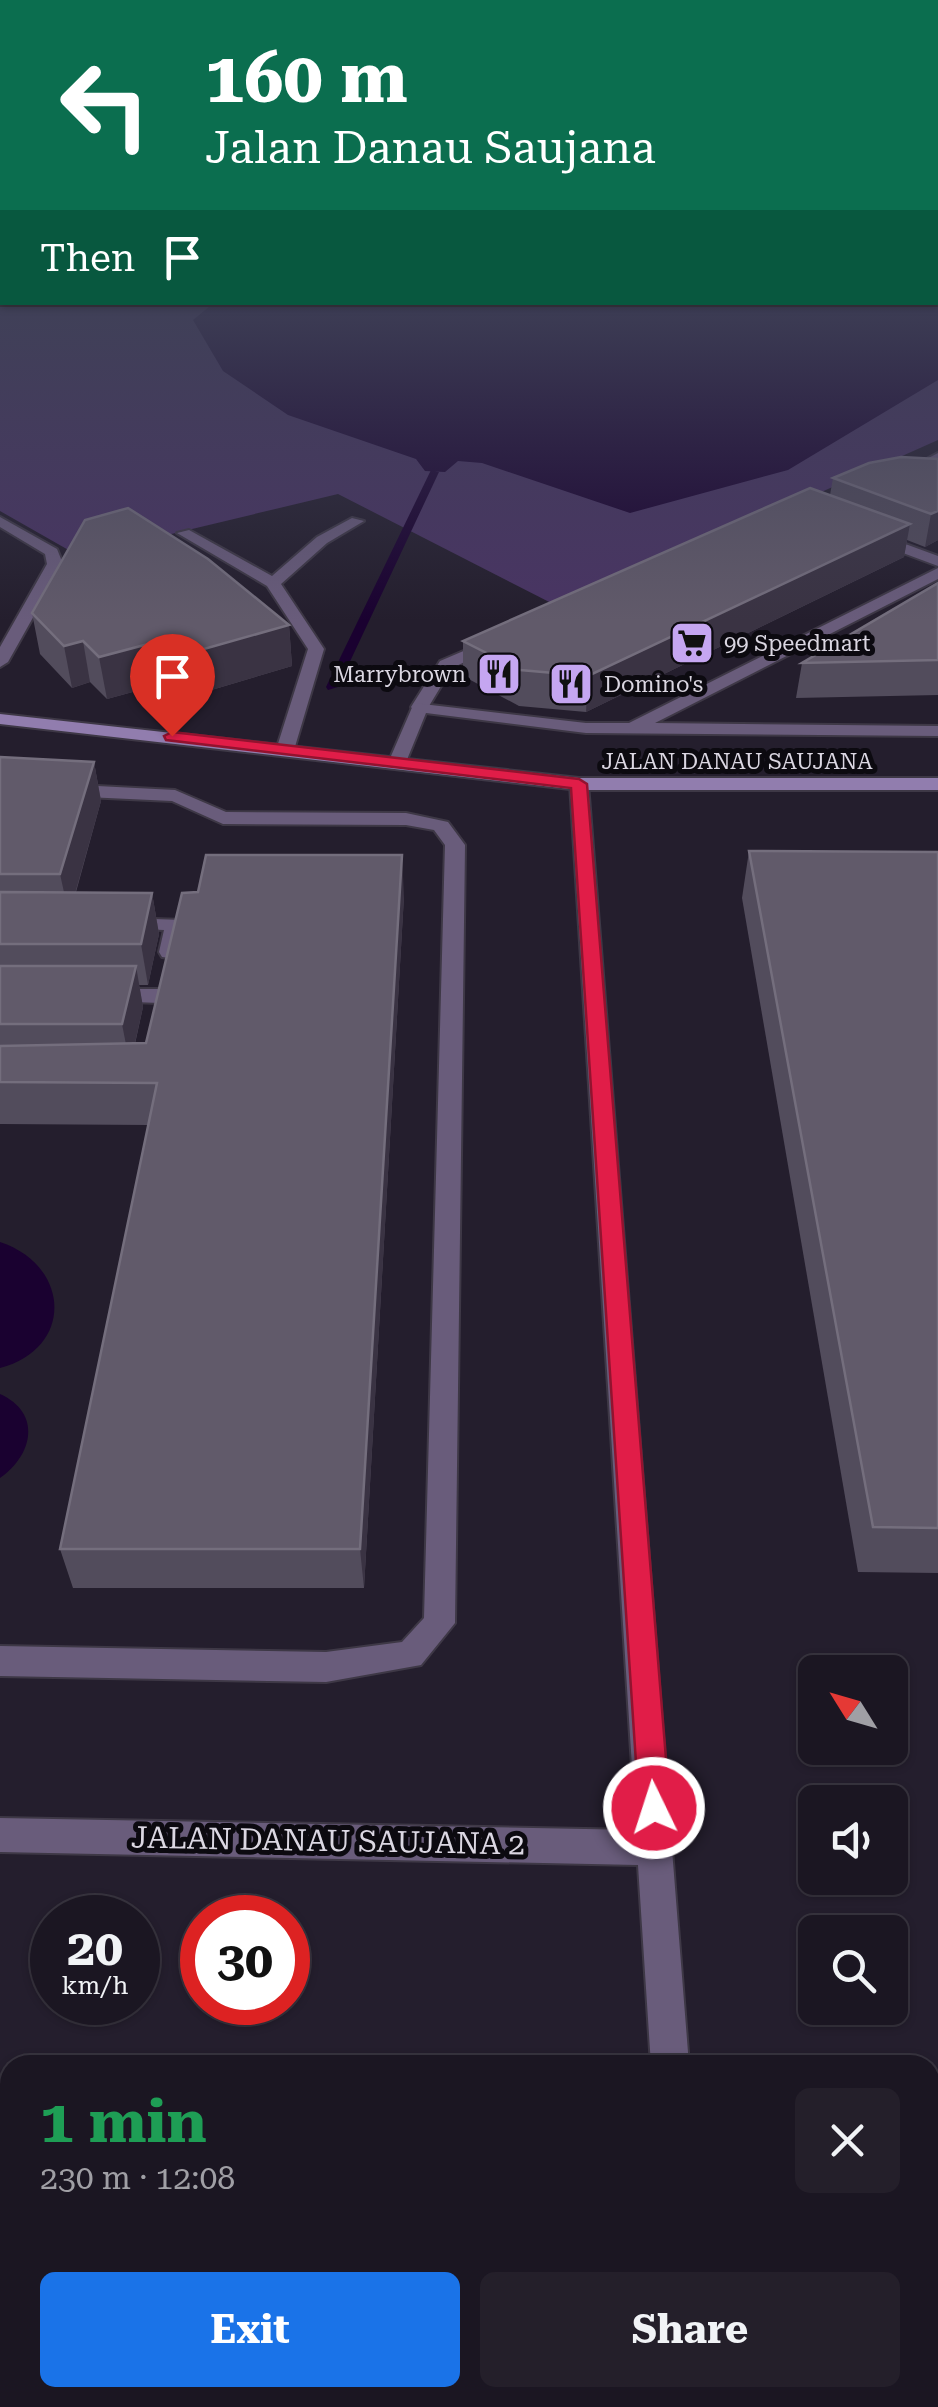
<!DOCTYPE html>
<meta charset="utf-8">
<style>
body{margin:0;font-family:"Roboto Serif",serif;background:#241f2a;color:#f1f3f6;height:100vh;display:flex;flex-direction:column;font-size:38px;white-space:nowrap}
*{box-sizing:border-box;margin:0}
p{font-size:32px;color:#a09fa5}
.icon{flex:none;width:55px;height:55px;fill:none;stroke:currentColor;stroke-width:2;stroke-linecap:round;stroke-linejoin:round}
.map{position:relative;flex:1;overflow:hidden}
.side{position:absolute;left:0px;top:2055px;width:940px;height:352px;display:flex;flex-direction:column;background:#1b1622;border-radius:30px 30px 0 0;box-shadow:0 2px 8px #0004,0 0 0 2px #393540}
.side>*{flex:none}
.banner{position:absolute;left:0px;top:0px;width:940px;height:305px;box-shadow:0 2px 8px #0004,0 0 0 2px #393540;background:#0b6e4f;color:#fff;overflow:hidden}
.needle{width:65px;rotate:307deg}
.fabs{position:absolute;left:798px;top:1655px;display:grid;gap:20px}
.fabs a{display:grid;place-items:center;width:110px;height:110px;border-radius:15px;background:#1b1622;box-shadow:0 2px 8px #0004,0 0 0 2px #393540;font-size:50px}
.speed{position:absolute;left:30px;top:1895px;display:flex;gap:20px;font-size:50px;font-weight:700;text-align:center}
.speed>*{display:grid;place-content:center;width:130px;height:130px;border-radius:50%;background:#1b1622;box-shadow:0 2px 8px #0004,0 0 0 2px #393540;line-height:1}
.speed small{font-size:25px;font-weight:400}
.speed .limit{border:15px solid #d22;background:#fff;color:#111}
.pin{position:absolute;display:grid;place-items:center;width:85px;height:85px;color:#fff;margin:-102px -42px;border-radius:50% 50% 50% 0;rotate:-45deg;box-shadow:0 0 10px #0007}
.pin .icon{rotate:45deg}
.me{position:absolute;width:110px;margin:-55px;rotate:356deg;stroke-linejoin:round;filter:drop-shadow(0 0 8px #0008)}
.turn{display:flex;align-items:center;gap:35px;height:210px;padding:0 40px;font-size:45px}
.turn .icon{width:130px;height:130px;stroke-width:2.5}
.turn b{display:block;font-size:70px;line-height:85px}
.then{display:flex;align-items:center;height:95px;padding:0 40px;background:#0003;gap:20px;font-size:38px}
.round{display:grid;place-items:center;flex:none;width:105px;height:105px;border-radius:15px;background:#241f2a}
.overview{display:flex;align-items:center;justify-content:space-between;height:170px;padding:0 40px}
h1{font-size:60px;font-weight:700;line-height:75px;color:#1e9e55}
.button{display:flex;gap:20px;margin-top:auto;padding:20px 40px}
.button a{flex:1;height:115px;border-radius:15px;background:#1a73e8;color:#fff;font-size:40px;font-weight:700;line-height:115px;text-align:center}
.button a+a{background:#241f2a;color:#f1f3f6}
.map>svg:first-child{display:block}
.green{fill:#493463}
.water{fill:#1a0130}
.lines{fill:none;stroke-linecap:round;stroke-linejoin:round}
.stream{fill:#1a0130;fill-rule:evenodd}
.lane-casing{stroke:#3e3846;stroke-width:4}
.street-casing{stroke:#3e3846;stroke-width:4}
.secondary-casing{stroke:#3e3846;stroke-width:4}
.lane{fill:#695c7b;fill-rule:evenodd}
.street{fill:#695c7b;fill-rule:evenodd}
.secondary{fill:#917dae;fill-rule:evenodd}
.wall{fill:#524c5c}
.shaded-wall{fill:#3a3343}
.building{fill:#615a6a;stroke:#746e7d;stroke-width:2.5}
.route{fill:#e11d48;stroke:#92132f;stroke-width:2.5}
.labels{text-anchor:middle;stroke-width:10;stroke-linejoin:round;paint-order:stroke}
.far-poi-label{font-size:22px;fill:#dbd7e2;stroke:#0c0a10;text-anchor:start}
.far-street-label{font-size:22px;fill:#dbd7e2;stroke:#0c0a10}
.near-street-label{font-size:30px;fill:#dbd7e2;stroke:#0c0a10}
</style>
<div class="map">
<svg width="938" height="2407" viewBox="0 0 938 2407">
<rect width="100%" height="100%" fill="#241e2d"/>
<path class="green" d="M0 284 2 302H938V284V440L561 608 338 494 79 556 0 511Z"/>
<g class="water">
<path d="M938 284V380L788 470 630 513 482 463 458 461 445 472 425 471 416 459 288 415 223 371 193 320 215 302H938Z"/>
<path d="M0 1242C70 1265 75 1348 0 1368Z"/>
<path d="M0 1394C42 1413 33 1455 0 1478Z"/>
</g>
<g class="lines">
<path class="stream" d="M431 470 439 472 338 687 328 690 326 687Z"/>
<defs>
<g id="lane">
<path d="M938 453V470L921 468V462Z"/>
<path d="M0 517 57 549 63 564 8 662 0 667V647L47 564 45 554 0 527Z"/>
<path d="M352 518 364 521 327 543 281 584 324 649 294 750 291 754H279L276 750 308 649 267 586 177 533 189 530 272 576 317 537Z"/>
<path d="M868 534H878L938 556V566L868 540Z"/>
<path d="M487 641 501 645 452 668 426 711H414L411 707 440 661Z"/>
<path d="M0 781 175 790 226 812 406 813 448 822 465 845 455 1623 421 1665 326 1682 0 1676V1646L326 1652 402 1642 424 1618 445 845 434 830 406 825 223 824 172 801 0 793Z"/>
<path d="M125 918 183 920 186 924 181 952 170 958 162 957 159 952 164 930 118 928 115 924Z"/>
<path d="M110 989H161L172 996 161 1003 102 1001 99 996Z"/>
<path d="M10 2102V2140L0 2141V2103Z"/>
<path d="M436 2398H478L480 2407H436Z"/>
</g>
<g id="street">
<path d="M938 568V579L655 723 938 726V736L586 733 426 713 404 767H390L388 763 414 703 586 723H629Z"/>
<path d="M579 778 588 784 689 2065H651L638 1865 0 1852V1818L636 1830 570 784Z"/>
<path d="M669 2398H711L713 2407H669Z"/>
</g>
<path id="secondary" d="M0 714 579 778H938V790H579L0 724Z"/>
</defs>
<use href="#lane" class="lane-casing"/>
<use href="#street" class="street-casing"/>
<use href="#secondary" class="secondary-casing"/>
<use href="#lane" class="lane"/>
<use href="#street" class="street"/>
<use href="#secondary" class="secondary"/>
</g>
<g class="wall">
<path d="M938 459V540L925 547 907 540 904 557 586 712 519 706 463 676V641L830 495 833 478Z"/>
<path d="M938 583V695L796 698 802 663Z"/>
<path d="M32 613 289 625 292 666 178 700 162 684 107 699 90 682 72 688 40 654Z"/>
<path d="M0 757 94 762 101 801 76 892 152 893 159 934 148 985H139L143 1007 135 1044 146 1043 404 896 364 1588H73L60 1549 149 1125 0 1124Z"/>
<path d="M749 851 938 852V1573L858 1572 742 898Z"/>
</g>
<g class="shaded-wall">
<path d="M938 511V540L925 547 931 514Z"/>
<path d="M910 524 904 557 586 712 588 676Z"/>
<path d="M289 625 292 666 178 700 172 658Z"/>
<path d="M83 641 90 682 72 688 64 646Z"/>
<path d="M156 642 162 684 107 699 99 657Z"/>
<path d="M94 762 101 801 69 915 60 874Z"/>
<path d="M402 855 404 896 364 1588 360 1549Z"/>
<path d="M152 893 159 934 148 985 141 944Z"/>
<path d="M136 966 143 1007 130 1065 122 1024Z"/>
<path d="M280 2398H289L288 2407H280Z"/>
</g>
<g class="building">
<path d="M901 457 938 459V511L931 514 833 478 869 463Z"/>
<path d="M810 488 910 524 588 676 520 670 463 641Z"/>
<path d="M128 508 208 559 289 625 172 658 156 642 99 657 83 641 64 646 32 613 85 520Z"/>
<path d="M938 583V660L802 663Z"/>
<path d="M0 757 94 762 60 874H0Z"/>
<path d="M749 851 938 852V1528L873 1527Z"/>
<path d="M206 855H402L360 1549H60L157 1083 0 1082V1046L146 1043 182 893 198 892Z"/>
<path d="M0 892 152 893 141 944H0Z"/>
<path d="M0 966H136L122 1024H0Z"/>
<path d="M10 2133V2398H280V2407H0V2134Z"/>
</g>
<linearGradient id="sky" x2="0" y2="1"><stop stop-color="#141019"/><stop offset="0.46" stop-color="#3f4157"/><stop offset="1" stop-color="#3f4157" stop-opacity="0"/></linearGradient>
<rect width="938" height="621" fill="url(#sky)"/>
<path class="route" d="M172 732 579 779 587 784 670 1808 665 1819 654 1823 644 1819 639 1808 571 788 166 740 164 736Z"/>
<defs>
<symbol id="supermarket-square" viewBox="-11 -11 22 22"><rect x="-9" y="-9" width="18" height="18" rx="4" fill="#c5a6f1" stroke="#0c0a10"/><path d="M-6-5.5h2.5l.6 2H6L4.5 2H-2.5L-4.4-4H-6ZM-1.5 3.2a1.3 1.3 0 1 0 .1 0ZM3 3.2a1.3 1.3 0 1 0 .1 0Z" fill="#111"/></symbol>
<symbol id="restaurant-square" viewBox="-11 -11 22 22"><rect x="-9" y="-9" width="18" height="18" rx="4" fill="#c5a6f1" stroke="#0c0a10"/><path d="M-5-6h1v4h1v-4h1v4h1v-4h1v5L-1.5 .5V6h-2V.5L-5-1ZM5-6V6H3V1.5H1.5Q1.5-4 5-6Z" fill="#111"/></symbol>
</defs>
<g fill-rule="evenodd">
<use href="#supermarket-square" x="667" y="618" width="50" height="50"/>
<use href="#restaurant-square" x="474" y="649" width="50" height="50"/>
<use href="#restaurant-square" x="546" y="659" width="50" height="50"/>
</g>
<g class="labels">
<g class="far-poi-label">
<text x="724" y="651">99 Speedmart</text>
<text x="466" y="682" text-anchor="end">Marrybrown</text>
<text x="604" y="692">Domino's</text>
</g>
<g class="far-street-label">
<text x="737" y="769">JALAN DANAU SAUJANA</text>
</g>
<g class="near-street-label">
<text transform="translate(328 1841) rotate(1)" y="10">JALAN DANAU SAUJANA 2</text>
</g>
</g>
</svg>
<div class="fabs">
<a><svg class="needle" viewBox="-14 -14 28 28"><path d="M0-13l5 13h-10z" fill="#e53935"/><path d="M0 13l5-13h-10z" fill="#a09fa5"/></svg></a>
<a><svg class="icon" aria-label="sound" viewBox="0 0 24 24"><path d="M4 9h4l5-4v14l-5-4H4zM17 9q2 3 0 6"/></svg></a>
<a><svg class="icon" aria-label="search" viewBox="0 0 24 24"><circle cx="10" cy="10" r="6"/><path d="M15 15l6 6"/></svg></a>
</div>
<div class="speed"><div>20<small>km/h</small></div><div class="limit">30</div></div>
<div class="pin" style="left:172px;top:736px;background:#d93025"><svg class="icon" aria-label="arrive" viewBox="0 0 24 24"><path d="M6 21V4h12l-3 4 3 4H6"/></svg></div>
<svg class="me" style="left:654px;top:1808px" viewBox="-20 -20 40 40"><circle r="17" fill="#e11d48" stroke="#fff" stroke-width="3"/><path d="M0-11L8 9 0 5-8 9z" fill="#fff"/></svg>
<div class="banner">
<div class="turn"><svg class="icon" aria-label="left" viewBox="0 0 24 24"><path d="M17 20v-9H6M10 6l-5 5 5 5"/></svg><div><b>160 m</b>Jalan Danau Saujana</div></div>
<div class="then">Then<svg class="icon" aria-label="arrive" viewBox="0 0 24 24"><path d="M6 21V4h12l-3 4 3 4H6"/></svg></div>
</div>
<section class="side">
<div class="overview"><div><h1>1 min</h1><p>230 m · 12:08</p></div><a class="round"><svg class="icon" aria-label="close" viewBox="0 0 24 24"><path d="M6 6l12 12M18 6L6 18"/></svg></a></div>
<div class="button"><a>Exit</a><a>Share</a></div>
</section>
</div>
